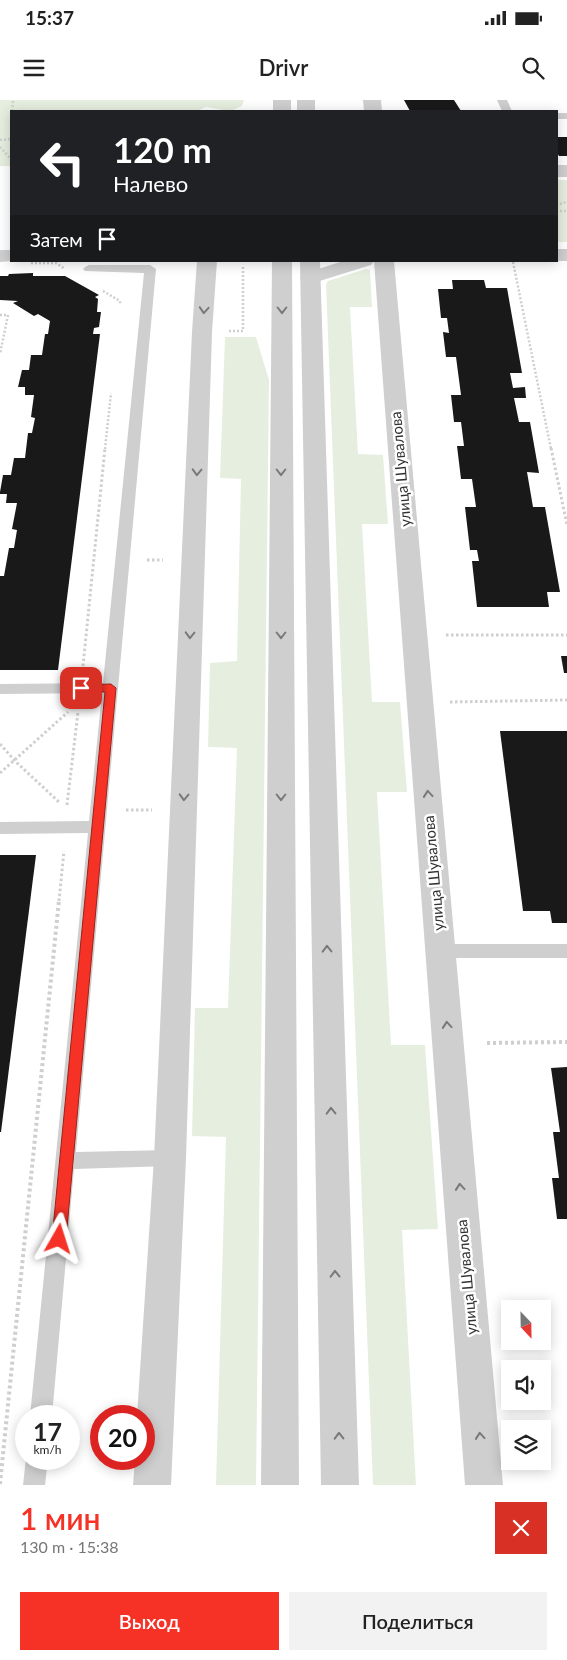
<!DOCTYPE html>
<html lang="ru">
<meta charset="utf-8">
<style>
body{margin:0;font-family:Lato,sans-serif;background:#f2f2f2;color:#222;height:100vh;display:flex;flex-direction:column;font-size:19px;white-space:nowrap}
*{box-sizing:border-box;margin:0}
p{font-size:16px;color:#767676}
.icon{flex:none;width:28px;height:28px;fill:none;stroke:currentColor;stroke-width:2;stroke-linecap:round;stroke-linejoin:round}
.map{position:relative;height:1385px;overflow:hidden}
.sheet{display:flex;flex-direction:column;background:#fff;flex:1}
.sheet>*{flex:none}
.banner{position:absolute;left:10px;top:10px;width:548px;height:152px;border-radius:0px;box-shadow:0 2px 12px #0003;background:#202124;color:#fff;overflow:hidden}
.needle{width:32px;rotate:158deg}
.buttons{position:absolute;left:501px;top:1200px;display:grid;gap:10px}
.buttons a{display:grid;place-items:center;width:50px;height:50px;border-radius:0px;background:#fff;box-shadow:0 2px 12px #0003;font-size:25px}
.speed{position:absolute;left:15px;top:1305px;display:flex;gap:10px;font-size:25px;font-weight:700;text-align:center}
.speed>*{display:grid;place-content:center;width:65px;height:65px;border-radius:50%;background:#fff;box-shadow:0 2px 12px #0003;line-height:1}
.speed small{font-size:12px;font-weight:400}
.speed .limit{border:8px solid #d22;background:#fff;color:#111}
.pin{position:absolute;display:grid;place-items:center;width:42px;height:42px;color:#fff;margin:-21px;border-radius:10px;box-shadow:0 2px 8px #0006}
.me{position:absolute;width:55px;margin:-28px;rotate:6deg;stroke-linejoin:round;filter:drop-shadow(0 0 4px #0008)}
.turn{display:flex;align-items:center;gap:18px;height:105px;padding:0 20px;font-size:22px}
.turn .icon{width:65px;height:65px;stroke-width:2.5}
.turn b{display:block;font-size:35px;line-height:42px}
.then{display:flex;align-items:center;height:48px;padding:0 20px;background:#0003;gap:10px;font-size:19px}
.round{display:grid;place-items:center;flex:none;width:52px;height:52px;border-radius:0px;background:#f2f2f2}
.overview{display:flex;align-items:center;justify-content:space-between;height:85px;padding:0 20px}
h1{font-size:30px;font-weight:600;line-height:38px;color:#f63227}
.primary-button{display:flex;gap:10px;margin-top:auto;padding:10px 20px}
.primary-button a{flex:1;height:58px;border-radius:0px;background:#f63227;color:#fff;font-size:20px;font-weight:600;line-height:58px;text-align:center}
.primary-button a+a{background:#f2f2f2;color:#222}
.status{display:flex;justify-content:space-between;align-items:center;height:35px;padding:0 25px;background:#fff;direction:ltr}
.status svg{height:14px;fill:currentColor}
header{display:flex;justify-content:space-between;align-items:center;height:65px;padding:0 20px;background:#fff;font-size:22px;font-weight:600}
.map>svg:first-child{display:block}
.green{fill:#e6efdf}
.building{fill:#191919}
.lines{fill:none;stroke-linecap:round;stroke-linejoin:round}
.path-far2{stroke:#cfcfcf;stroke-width:2.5;stroke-dasharray:2 2;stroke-linecap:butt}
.path-far1{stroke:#cfcfcf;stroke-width:3;stroke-dasharray:2.5 2.5;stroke-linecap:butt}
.path{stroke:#cfcfcf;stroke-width:4;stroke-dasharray:3 3;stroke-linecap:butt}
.service{fill:#cfcfcf;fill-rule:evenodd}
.minor{fill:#cfcfcf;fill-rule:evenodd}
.tertiary{fill:#cfcfcf;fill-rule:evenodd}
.oneway{stroke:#797979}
.route{fill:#f63227;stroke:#a02019}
.labels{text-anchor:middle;stroke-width:5;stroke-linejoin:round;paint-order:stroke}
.street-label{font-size:15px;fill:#323232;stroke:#fff}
</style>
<div class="status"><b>15:37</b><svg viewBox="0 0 49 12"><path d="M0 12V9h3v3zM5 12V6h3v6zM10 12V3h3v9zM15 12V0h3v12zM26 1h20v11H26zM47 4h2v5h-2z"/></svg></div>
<header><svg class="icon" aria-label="menu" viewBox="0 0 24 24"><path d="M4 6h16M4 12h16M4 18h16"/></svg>Drivr<svg class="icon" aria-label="search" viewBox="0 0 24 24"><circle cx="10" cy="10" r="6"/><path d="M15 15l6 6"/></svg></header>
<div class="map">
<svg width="567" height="1385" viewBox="0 0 567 1385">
<rect width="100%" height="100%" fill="#fff"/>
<g class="green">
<path d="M0 0H244L242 6 230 11 206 7 197 11H11V66H0Z"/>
<rect x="556" y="80" width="11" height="62"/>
<path d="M366 169 370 170 372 207H350L358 354 383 355 388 424H362L372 602H400L407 692H377L391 945H425L438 1129 402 1130 416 1385H373L326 184 328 181Z"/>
<path d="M225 237H256L269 280 256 1385H216L226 1037 192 1036 195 908H228L237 648 208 647 210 563 237 561 241 379 220 378Z"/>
</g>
<g class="building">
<path d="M404 0H454L461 11H410Z"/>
<path d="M556 37H567V56H559L556 51Z"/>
<path d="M33 173V176H65L99 195 95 197 98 199 97 212H101L99 227 94 228 93 234H100L58 570H0V476H4L9 448H14L17 430 12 429 17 403H6L7 394H0V392L3 375H11L14 358H25L28 333H32L35 318 31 317 34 295H25V287H18L22 270H29L31 255H42L45 234H48L50 221 38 214 34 216 13 203 18 201 0 200V176H8L9 174Z"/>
<path d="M452 180H484L486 188H507L522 273H510L513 288 525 287 526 298H514L519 322H530L539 373 527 372 533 407H545L560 492H547L549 507H477L472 461H479L477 450H470L465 407H476L472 379H461L457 346H464L461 322H454L451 295H461L456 257H446L443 232 449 233 447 218H441L438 189H453Z"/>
<path d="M561 556H567V573H564Z"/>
<path d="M500 631H567V823H552L550 811H523Z"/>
<path d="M0 755H36L1 1032H0Z"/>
<path d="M567 967V1119H557L552 1078H559L553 1032H560L551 968Z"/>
</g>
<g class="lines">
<g class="path-far2">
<path d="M12 11 13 0"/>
<path d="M0 40 11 39"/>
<path d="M11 40V67"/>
<path d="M0 47 11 59"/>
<path d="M556 105 567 102"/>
<path d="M556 111H567"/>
<path d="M513 162 551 349"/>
<path d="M31 163H56L65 169"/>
<path d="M103 191 120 201V205"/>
<path d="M0 215H8L0 254"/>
<path d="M229 231H243V166"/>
<path d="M105 349 111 293"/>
</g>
<g class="path-far1">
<path d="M551 348 567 425"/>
<path d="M147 460H163"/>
<path d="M446 535H567"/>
<path d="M83 566 105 348"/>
<path d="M450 602 567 600"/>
<path d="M0 644 15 661 60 703"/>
<path d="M0 673 68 612"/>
<path d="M67 705 78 612"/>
<path d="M126 710H152"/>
<path d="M59 801 64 751"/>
</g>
<g class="path">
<path d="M487 943 567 942"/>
<path d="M0 1384 59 800"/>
</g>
<g class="service">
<path d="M497 0H507L512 11H502Z"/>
<rect x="556" y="13" width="11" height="6"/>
<path d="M89 165H150L156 169 76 1052 170 1050 177 1052 180 1058 177 1064 170 1066 74 1069 52 1316H30L88 733 0 734V722L89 721 102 593 0 594V584L103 583 144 173 85 171 83 169 85 167Z"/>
<path d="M440 844H567V858H440L434 856 431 851 434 846Z"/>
<path d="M26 1358 48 1359 45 1385H23Z"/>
</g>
<g class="minor">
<path d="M363 0H381L382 11H364Z"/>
<rect x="556" y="65" width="11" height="12"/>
<rect x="556" y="149" width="11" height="12"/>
<path d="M0 150H11V161H14L0 162Z"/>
<path d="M197 161H217L212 232 186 1058 171 1385H133L135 1359H144V1316H137L154 1058 192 232Z"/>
<path d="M343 161H374L371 165 310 184 303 182 300 178 303 174Z"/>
<path d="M374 161H394L503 1385H465Z"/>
</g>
<g class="tertiary">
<rect x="273" y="0" width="18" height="11"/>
<rect x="297" y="0" width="18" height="11"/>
<path d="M272 161H292L299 1385H261Z"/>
<path d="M300 161H320L359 1385H321Z"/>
</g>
</g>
<defs><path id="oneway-chevron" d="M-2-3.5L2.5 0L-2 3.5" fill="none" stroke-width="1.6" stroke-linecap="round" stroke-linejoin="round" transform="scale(1.25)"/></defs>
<g class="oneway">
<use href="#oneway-chevron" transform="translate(204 210) rotate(94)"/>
<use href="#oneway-chevron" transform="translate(282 210) rotate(90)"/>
<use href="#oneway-chevron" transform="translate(197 372) rotate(92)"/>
<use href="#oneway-chevron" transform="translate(281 372) rotate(90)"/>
<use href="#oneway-chevron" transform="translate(190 535) rotate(92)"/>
<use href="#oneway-chevron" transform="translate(281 535) rotate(90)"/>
<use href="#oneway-chevron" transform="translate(428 694) rotate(-95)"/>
<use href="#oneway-chevron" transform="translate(184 697) rotate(92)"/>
<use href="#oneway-chevron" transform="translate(281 697) rotate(90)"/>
<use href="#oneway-chevron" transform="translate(327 849) rotate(-91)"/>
<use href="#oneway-chevron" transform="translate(447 925) rotate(-95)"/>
<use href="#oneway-chevron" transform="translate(331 1011) rotate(-91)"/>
<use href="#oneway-chevron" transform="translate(460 1087) rotate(-95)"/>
<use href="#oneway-chevron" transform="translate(335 1174) rotate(-91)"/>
<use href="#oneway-chevron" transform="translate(339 1336) rotate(-91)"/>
<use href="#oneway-chevron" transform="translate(480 1336) rotate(-95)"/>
</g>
<path class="route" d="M111 584 116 588 66 1139 64 1143 59 1145 54 1143 52 1139 105 592H81L76 588 81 585Z"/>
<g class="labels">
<g class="street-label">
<text transform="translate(401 369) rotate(-95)" y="5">улица Шувалова</text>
<text transform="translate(434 773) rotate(-95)" y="5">улица Шувалова</text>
<text transform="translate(467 1177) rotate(-95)" y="5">улица Шувалова</text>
</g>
</g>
</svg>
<div class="buttons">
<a><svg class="needle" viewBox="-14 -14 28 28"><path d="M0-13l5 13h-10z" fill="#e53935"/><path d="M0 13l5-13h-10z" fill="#767676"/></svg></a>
<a><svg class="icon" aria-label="sound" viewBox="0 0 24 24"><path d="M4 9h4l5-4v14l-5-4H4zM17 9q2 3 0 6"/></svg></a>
<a><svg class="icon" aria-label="layers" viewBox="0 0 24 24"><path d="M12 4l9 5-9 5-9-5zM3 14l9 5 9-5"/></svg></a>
</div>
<div class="speed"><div>17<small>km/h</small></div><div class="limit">20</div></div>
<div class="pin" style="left:81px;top:588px;background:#d93025"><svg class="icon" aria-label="arrive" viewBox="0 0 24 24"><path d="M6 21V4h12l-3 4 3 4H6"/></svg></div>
<svg class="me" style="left:59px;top:1139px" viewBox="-20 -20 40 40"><path d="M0-17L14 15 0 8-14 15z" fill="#f63227" stroke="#fff" stroke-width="4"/></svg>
<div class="banner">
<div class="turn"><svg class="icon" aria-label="left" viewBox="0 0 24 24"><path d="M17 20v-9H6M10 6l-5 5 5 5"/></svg><div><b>120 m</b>Налево</div></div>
<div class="then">Затем<svg class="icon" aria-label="arrive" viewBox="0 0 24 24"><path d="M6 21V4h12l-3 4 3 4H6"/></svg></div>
</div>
</div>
<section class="sheet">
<div class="overview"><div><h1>1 мин</h1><p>130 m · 15:38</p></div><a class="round" style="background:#d93025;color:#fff"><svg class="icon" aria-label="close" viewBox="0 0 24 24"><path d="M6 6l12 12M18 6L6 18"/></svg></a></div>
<div class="primary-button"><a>Выход</a><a>Поделиться</a></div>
</section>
